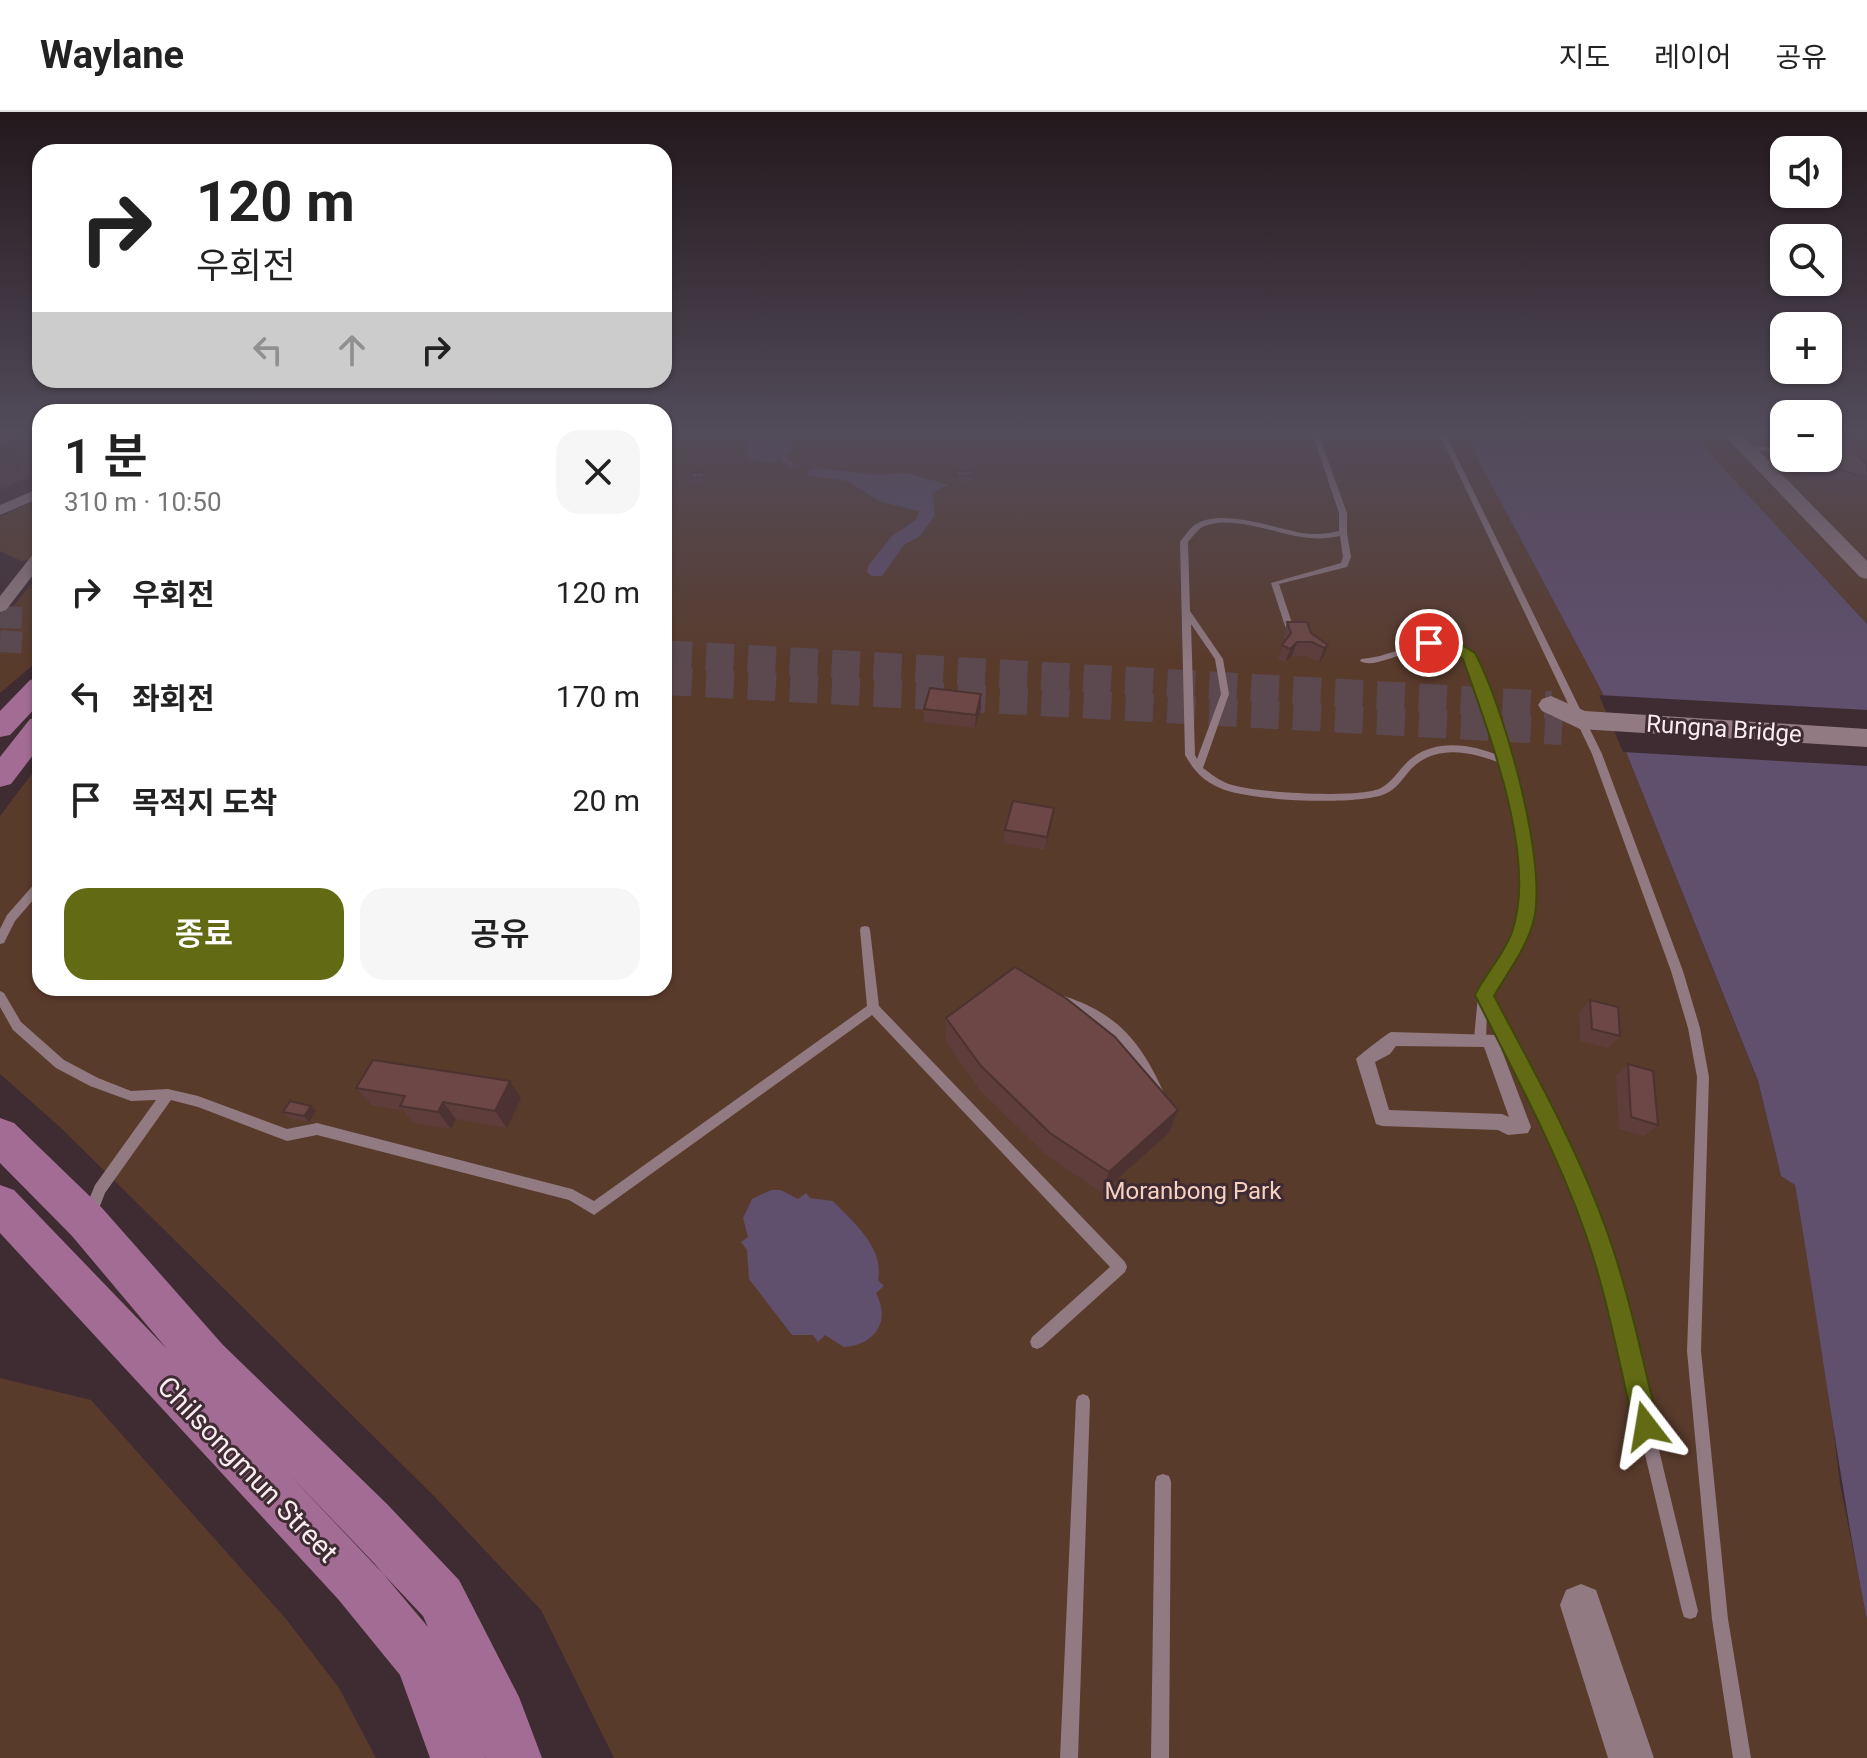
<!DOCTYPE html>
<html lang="ko">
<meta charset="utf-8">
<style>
body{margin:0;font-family:Roboto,"Noto Sans KR",sans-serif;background:#f6f6f6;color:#222;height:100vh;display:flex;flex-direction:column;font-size:30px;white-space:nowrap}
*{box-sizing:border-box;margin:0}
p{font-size:26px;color:#767676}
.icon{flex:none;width:44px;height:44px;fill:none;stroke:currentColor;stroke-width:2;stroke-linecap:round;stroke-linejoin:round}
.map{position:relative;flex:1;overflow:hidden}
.details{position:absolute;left:32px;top:292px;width:640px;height:592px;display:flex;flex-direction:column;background:#fff;border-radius:24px;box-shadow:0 2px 6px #0004}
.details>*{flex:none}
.hud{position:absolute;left:32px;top:32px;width:640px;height:244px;border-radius:24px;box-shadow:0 2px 6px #0004;background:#fff;color:#222;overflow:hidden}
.tools{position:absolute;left:1770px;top:24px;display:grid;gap:16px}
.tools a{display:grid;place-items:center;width:72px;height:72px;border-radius:16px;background:#fff;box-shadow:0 2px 6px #0004;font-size:40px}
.pin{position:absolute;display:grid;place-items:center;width:68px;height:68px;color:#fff;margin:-34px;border:4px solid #fff;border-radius:50%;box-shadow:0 2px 8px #0007}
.me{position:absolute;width:88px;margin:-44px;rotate:346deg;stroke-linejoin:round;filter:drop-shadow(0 0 6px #0008)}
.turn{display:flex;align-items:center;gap:28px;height:168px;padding:0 32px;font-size:36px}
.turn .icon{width:104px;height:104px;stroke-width:2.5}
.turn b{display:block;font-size:56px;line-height:68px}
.lanes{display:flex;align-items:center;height:76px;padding:0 32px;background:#0003;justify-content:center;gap:40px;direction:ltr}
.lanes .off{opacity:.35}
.round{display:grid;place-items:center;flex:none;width:84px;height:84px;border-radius:24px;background:#f6f6f6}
.overview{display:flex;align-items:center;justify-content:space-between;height:136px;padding:0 32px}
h1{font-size:48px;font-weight:600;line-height:60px}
.cta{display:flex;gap:16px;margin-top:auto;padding:16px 32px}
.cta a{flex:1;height:92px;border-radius:24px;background:#626b13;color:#fff;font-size:32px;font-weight:600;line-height:92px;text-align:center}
.cta a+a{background:#f6f6f6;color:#222}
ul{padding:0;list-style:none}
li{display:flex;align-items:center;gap:24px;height:104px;padding:0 32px}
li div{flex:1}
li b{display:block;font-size:30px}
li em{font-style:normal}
header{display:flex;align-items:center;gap:48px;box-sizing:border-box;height:112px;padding:0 40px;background:#fff;border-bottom:2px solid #e0e0e0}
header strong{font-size:38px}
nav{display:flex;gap:44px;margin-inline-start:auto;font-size:28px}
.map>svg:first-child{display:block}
.built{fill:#4d343c}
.green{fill:#593b2c}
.water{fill:#604f6d}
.pier{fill:#3f2c32}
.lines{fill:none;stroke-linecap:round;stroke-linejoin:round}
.stream{stroke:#604f6d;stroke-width:5}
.secondary-tunnel-far1{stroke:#5b494f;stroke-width:22;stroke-dasharray:22 11;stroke-linecap:butt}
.secondary-tunnel{stroke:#5b494f;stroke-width:28;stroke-dasharray:28 14;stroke-linecap:butt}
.service{fill:#917a81;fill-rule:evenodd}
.pedestrian{fill:#917a81;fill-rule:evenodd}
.minor{fill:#917a81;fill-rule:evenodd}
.tertiary{fill:#917a81;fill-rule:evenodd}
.secondary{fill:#917a81;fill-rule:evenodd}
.primary{fill:#a36c94;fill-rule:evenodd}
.wall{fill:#5e3d3b}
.shaded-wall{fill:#4c3230}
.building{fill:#6d4745;stroke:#4c3230;stroke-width:2}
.route{fill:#626b13;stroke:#40460c;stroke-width:2}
.labels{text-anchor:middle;stroke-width:6;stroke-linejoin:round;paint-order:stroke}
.street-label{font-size:24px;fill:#faedf1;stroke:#3f2c32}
.park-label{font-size:24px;fill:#f7d1bf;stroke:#3f2c32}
.near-street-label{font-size:28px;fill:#faedf1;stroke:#3f2c32}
</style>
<header>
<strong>Waylane</strong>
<nav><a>지도</a><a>레이어</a><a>공유</a></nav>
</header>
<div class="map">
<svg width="1867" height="1646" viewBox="0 0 1867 1646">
<rect width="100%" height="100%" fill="#3f2c32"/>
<path class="built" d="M0 321H40V360L0 378Z"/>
<g class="green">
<path d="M664 321H1464L1602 580 1758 970 1781 1064 1795 1073 1823 1233 1840 1372 1867 1508V1646H614L541 1498 433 1383 60 1015 0 962V704L40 651V876H664Z"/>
<path d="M1691 321H1784V346H1828V321H1867V512Z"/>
<path d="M40 386V437L30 448 21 449 0 439V405Z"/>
<path d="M40 462V547L0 581V510Z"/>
<path d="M0 1266 91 1288 286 1507 339 1576 376 1646H0Z"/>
</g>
<g class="water">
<path d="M758 321H793L791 339 771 350 751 347 746 340 748 327Z"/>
<path d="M1464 321H1691L1867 512V1508C1838 1364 1820 1218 1795 1073L1781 1064 1758 969 1602 580Z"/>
<path d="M819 356 874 363 906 361 949 373 932 381 935 403 920 424 904 433 882 464H872L867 460 868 454 892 424 916 408 919 399 881 390 847 369 808 363 809 358Z"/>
<path d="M771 1078H781L798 1087 806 1081 810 1086 833 1089C853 1110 885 1136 878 1168L884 1174 876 1181C891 1209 875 1233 844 1235L825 1223 818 1230 813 1223H792L749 1167 747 1138 741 1130 748 1125 743 1106 752 1087Z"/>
</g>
<path class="pier" d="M1599 583 1867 598V654L1623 640Z"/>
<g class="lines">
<path class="stream" d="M785 321 783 346 791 352"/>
<g class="secondary-tunnel-far1">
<path d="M0 505 40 507"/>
<path d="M0 529 40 532"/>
<path d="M664 542 697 544"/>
</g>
<g class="secondary-tunnel">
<path d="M664 542 1551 593"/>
<path d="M664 569 1562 619"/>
</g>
<g class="service">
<path d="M1312 321H1318L1347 401V421L1351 445 1347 455 1279 472 1295 520 1294 522 1291 523 1287 520 1271 471 1341 451 1343 445 1340 424C1327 427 1315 427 1301 425 1274 421 1227 401 1201 416 1196 419 1192 426 1188 430L1190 499 1223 547 1229 582 1203 656C1211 662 1220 669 1229 672 1253 681 1360 687 1381 676 1394 669 1401 654 1412 646 1438 626 1473 633 1500 644L1469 551C1443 520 1417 539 1385 548 1376 551 1367 553 1360 549L1361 547C1369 546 1378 545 1386 542 1409 536 1442 519 1465 536 1470 539 1474 545 1477 550 1504 626 1551 734 1528 814L1490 883 1560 1021 1590 1092 1617 1165 1698 1499 1696 1505 1690 1507 1684 1505 1682 1499 1603 1165C1572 1073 1532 986 1487 900L1486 927 1484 931 1480 932 1476 931 1474 927 1478 883 1517 814C1533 761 1518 703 1503 652 1472 640 1437 631 1411 657 1403 666 1397 677 1385 682 1356 694 1248 689 1220 676 1202 668 1195 660 1185 643L1180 430C1184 425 1188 419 1192 415 1217 394 1273 416 1302 421 1315 423 1326 422 1339 419V401ZM1191 512 1215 547 1221 582 1197 647 1195 643Z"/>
<path d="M1439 321H1445L1602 642 1683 859 1700 916 1709 965 1701 1239 1728 1507 1751 1646H1733L1712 1507 1687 1239 1697 965 1688 916 1671 859 1592 642Z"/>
<path d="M1768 321H1774L1784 334V339L1747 338 1744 336 1747 334 1778 335Z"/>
<path d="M40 769V780L15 809 4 831 0 832V817L7 803 36 770Z"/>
<path d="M865 814 869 815 870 818 879 894 1125 1150 1127 1155 1125 1160 1042 1235 1037 1237 1032 1235 1030 1230 1032 1225 1110 1155 872 903 594 1103 569 1088 317 1023 287 1029 198 995 171 988 105 1081 95 1107 90 1108 85 1107 83 1102 95 1073 156 988 131 989 90 974 56 956 13 918 0 895V879L4 881 21 910 64 948 98 966 131 979 168 977 198 984 287 1017 317 1011 572 1077 594 1089 867 894 860 818 861 815Z"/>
<path d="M1083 1282 1088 1284 1090 1289 1078 1646H1060L1076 1289 1078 1284Z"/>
<path d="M1163 1362 1169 1364 1171 1370 1169 1646H1151L1155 1370 1157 1364Z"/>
</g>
<g class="pedestrian">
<path d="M1020 873C1112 891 1140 919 1174 1005L1171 1011 1165 1013 1159 1011 1108 953 1071 920 1014 885 1012 880 1014 875ZM1062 897C1095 908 1119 932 1137 961L1083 910Z"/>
<path d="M1391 920 1496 923 1531 1015 1528 1021 1508 1023 1498 1018 1382 1014 1376 1012 1356 947C1358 944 1388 921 1391 920ZM1396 934 1484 935 1509 1005 1502 1002 1389 998 1375 950 1390 942Z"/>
</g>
<g class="minor">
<path d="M40 376V386L0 403V393Z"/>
<path d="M40 439V454L6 498 0 500V484L34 441Z"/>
</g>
<g class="tertiary">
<path d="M1722 321H1741L1867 449V467L1860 465Z"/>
<path d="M1581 1472 1596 1478 1654 1646H1608L1560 1493 1566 1478Z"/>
</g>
<path class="secondary" d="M1551 584 1585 599 1867 617V635L1580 617 1542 599 1538 593 1542 587Z"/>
<g class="primary">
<path d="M40 565V591L10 623 0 625V599L30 568Z"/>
<path d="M40 605V634L11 672 0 675V645L30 607Z"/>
<path d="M0 1006 14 1011 102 1096 223 1233 387 1392 459 1468 519 1585 542 1646H486L459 1579 486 1646H430L400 1563 338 1487 0 1121V1073L14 1078 167 1237 72 1124 0 1051ZM286 1359 423 1504 428 1515 374 1451Z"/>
</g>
</g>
<g class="wall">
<path d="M1798 346H1828L1867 353V378L1863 384 1846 383 1821 376 1800 360 1803 356 1797 349Z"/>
<path d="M956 359 973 363 972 370 957 371Z"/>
<path d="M704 360 705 372 692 373 691 366Z"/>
<path d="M1287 510 1311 521 1328 533 1323 546 1319 550 1307 544H1292L1285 550 1278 547 1285 530 1283 524Z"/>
<path d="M981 582V596L975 616 924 610V597Z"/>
<path d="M1054 696 1045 738 1004 731 1005 718Z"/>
<path d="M1590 888 1620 924 1609 936 1580 929 1579 901Z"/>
<path d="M946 906 1178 998 1169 1021 1102 1081 1046 1043 979 977 946 930Z"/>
<path d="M1628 952 1658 1013 1644 1024 1619 1017 1616 964Z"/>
<path d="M510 969 521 986 507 1016 456 1007 451 1017 414 1011 404 999 372 993 356 976Z"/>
<path d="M311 994 316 999 309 1010 289 1006 283 1000Z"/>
</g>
<g class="shaded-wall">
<path d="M18 321 38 322 14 347 22 358 0 363V327Z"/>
<path d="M1297 530 1292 544 1285 550 1290 537Z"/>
<path d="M1328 533 1323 546 1319 550 1324 536Z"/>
<path d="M981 582V596L975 616 976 603Z"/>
<path d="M1054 696 1052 709 1045 738 1047 725Z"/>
<path d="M510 969 521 986 507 1016 495 999Z"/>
<path d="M443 990 456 1007 451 1017 438 1000Z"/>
<path d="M311 994 316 999 309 1010 304 1004Z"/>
<path d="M1178 998 1169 1021 1102 1081 1109 1060Z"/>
</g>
<g class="building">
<path d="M0 321H18L5 334 0 327Z"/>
<path d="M1828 324H1840L1867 353V364H1861L1835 356 1821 346H1828Z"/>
<path d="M956 359H972L973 363 957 365Z"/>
<path d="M704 360V365L691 366V361Z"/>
<path d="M1287 510H1307L1311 521 1328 533 1324 536 1312 530H1297L1290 537 1282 533 1291 521Z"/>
<path d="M930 576 981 582 976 603 924 597Z"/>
<path d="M1013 689 1054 696 1047 725 1005 718Z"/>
<path d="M1015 855 1067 887 1115 925 1178 998 1109 1060 1050 1021 981 954 946 906Z"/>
<path d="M1590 888 1618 895 1620 924 1592 917Z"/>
<path d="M373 948 510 969 495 999 443 990 438 1000 400 994 405 984 356 976Z"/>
<path d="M1628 952 1653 959 1658 1013 1631 1005Z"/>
<path d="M290 989 311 994 304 1004 283 1000Z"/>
</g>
<linearGradient id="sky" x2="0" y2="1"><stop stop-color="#23181c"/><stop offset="0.58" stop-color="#524b5a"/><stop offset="1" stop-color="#524b5a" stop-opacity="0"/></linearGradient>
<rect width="1867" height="551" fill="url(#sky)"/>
<path class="route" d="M1429 526 1460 532 1475 541C1504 595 1545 742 1535 802 1530 832 1509 858 1494 884 1534 959 1576 1034 1605 1114 1629 1179 1642 1247 1659 1314L1655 1323 1646 1327 1638 1323 1634 1314C1618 1247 1606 1177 1582 1112 1553 1032 1513 959 1475 883 1485 862 1504 843 1512 820 1538 745 1488 620 1463 547L1451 538 1424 534 1422 531Z"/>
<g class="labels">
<g class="street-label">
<text transform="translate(1724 617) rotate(4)" y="8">Rungna Bridge</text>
</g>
<g class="park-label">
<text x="1193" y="1087">Moranbong Park</text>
</g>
<g class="near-street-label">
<text transform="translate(248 1357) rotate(46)" y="10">Chilsongmun Street</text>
</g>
</g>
</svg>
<div class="tools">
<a><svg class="icon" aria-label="sound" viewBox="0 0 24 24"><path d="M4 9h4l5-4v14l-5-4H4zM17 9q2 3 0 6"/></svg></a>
<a><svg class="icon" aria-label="search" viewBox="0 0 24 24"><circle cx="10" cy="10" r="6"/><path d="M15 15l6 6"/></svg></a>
<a>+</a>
<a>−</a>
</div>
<div class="pin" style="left:1429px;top:531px;background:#d93025"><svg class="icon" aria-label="arrive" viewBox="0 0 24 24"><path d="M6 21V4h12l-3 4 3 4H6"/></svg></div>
<svg class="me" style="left:1646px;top:1314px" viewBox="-20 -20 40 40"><path d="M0-17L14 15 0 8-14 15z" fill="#626b13" stroke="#fff" stroke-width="4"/></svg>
<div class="hud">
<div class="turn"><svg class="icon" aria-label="right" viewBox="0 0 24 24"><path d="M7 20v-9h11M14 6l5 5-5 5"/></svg><div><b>120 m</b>우회전</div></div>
<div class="lanes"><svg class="icon off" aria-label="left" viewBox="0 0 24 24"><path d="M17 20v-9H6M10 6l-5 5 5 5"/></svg><svg class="icon off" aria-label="ahead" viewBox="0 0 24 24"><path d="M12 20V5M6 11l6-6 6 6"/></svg><svg class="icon" aria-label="right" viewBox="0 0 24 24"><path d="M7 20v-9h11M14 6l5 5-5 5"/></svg></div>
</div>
<section class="details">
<div class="overview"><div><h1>1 분</h1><p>310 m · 10:50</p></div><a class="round"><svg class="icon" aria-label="close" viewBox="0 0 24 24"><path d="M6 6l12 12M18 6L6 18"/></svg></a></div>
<ul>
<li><svg class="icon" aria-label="right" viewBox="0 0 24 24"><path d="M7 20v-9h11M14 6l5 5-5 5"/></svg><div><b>우회전</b></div><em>120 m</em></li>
<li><svg class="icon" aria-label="left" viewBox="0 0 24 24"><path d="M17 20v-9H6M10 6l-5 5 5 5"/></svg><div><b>좌회전</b></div><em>170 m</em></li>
<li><svg class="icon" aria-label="arrive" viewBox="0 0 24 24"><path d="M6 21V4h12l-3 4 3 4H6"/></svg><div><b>목적지 도착</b></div><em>20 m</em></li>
</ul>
<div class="cta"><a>종료</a><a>공유</a></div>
</section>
</div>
